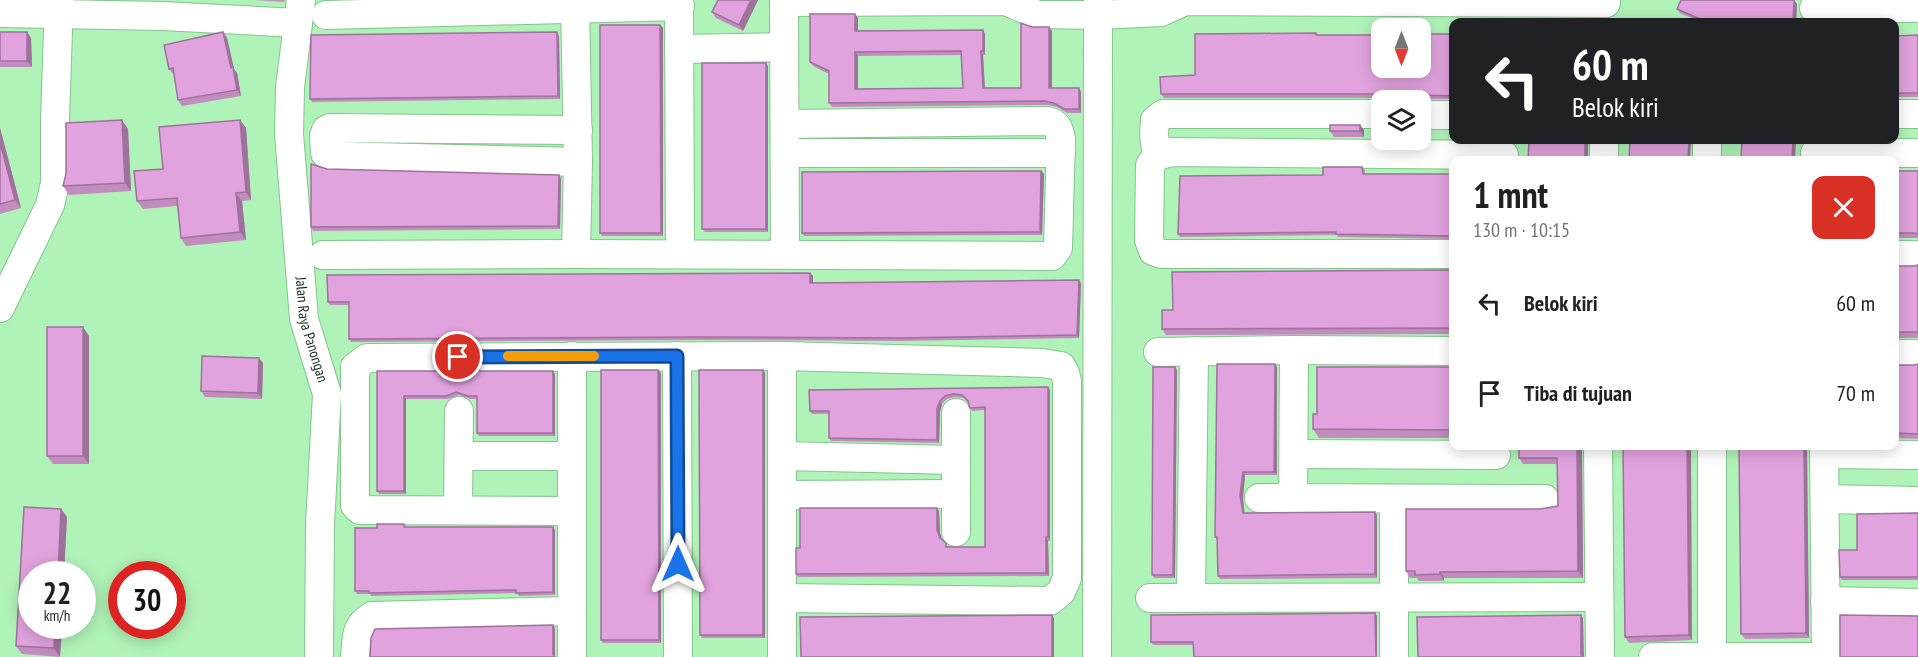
<!DOCTYPE html>
<html lang="id">
<meta charset="utf-8">
<style>
body{margin:0;font-family:"PT Sans Narrow",sans-serif;background:#f6f6f6;color:#202124;height:100vh;display:flex;flex-direction:column;font-size:22px;white-space:nowrap}
*{box-sizing:border-box;margin:0}
p{font-size:20px;color:#757577}
.icon{flex:none;width:33px;height:33px;fill:none;stroke:currentColor;stroke-width:2;stroke-linecap:round;stroke-linejoin:round}
.map{position:relative;flex:1;overflow:hidden}
.drawer{position:absolute;left:1449px;top:156px;width:450px;height:294px;display:flex;flex-direction:column;background:#fff;border-radius:12px;box-shadow:0 3px 15px #0003}
.drawer>*{flex:none}
.banner{position:absolute;left:1449px;top:18px;width:450px;height:126px;border-radius:12px;box-shadow:0 3px 15px #0003;background:#202124;color:#fff;overflow:hidden}
.needle{width:39px;rotate:180deg}
.controls{position:absolute;left:1371px;top:18px;display:grid;gap:12px}
.controls a{display:grid;place-items:center;width:60px;height:60px;border-radius:12px;background:#fff;box-shadow:0 3px 15px #0003;font-size:30px}
.speed{position:absolute;left:18px;top:561px;display:flex;gap:12px;font-size:30px;font-weight:700;text-align:center}
.speed>*{display:grid;place-content:center;width:78px;height:78px;border-radius:50%;background:#fff;box-shadow:0 3px 15px #0003;line-height:1}
.speed small{font-size:15px;font-weight:400}
.speed .limit{border:9px solid #d22;background:#fff;color:#111}
.pin{position:absolute;display:grid;place-items:center;width:51px;height:51px;color:#fff;margin:-26px;border:3px solid #fff;border-radius:50%;box-shadow:0 2px 6px #0007}
.me{position:absolute;width:66px;margin:-33px;rotate:0deg;stroke-linejoin:round;filter:drop-shadow(0 0 4px #0008)}
.turn{display:flex;align-items:center;gap:21px;height:126px;padding:0 24px;font-size:27px}
.turn .icon{width:78px;height:78px;stroke-width:2.5}
.turn b{display:block;font-size:42px;line-height:51px}
.round{display:grid;place-items:center;flex:none;width:63px;height:63px;border-radius:12px;background:#f6f6f6}
.overview{display:flex;align-items:center;justify-content:space-between;height:102px;padding:0 24px}
h1{font-size:36px;font-weight:600;line-height:45px}
ul{padding:0;list-style:none}
li{display:flex;align-items:center;gap:18px;height:90px;padding:0 24px}
li div{flex:1}
li b{display:block;font-size:22px}
li em{font-style:normal}
.map>svg:first-child{display:block}
.lines{fill:none;stroke-linecap:round;stroke-linejoin:round}
.minor-casing{stroke:#83c58c;stroke-width:30}
.minor{stroke:#fff;stroke-width:28}
.wall{fill:#c28cbf;fill-rule:evenodd}
.shaded-wall{fill:#9e729b}
.building{fill:#e1a3de;stroke:#9e729b;stroke-width:1.5;fill-rule:evenodd}
.route-casing{stroke:#114b97;stroke-width:15}
.route{stroke:#1a73e8;stroke-width:10}
.slow{stroke:#f59e0b;stroke-width:10}
.labels{text-anchor:middle;stroke-width:4.5;stroke-linejoin:round;paint-order:stroke}
.street-label{font-size:15px;fill:#132e18;stroke:#b0f3b8}
</style>
<div class="map">
<svg width="1918" height="657" viewBox="0 0 1918 657">
<rect width="100%" height="100%" fill="#b0f3b8"/>
<g class="lines">
<defs>
<g id="minor">
<path id="s1" d="M301 0 290 87 289 134 304 319 327 394 320 525 319 657"/>
<path d="M575 0 578 162 576 254"/>
<path d="M679 0 680 254"/>
<path d="M784 0 785 254"/>
<path d="M784 2 1006 1 1035 14 1098 15 1161 12 1185 1 1606 3"/>
<path d="M1814 8H1918"/>
<path d="M0 13 162 16 298 23"/>
<path d="M326 15 680 6"/>
<path d="M679 49 784 47"/>
<path d="M1894 114H1918"/>
<path d="M1420 115H1454"/>
<path d="M578 130 330 128 326 130 324 136 325 153 330 156 578 162"/>
<path d="M785 153H1061"/>
<path d="M1815 153H1918"/>
<path d="M1157 156 1154 135 1155 120 1163 114H1382"/>
<path d="M1604 160V140"/>
<path d="M1707 160V140"/>
<path d="M1454 254H1161L1153 251 1149 240 1150 165 1157 156 1171 152 1504 155"/>
<path d="M323 255 576 254 1052 256 1058 248 1061 139C1059 129 1058 124 1048 121L785 124"/>
<path d="M1894 255H1918"/>
<path d="M0 308 50 205 55 183V120L59 0"/>
<path d="M1158 352 1294 350 1454 351"/>
<path d="M1894 354H1918"/>
<path d="M572 356V657"/>
<path d="M677 356 678 657"/>
<path d="M782 356V657"/>
<path d="M956 413V532"/>
<path d="M1598 446 1600 657"/>
<path d="M1712 446V656"/>
<path d="M1824 446 1826 657"/>
<path d="M1294 454 1496 455"/>
<path d="M1824 454 1918 455"/>
<path d="M459 456H572"/>
<path d="M782 456 956 460"/>
<path d="M782 495 956 494"/>
<path d="M1259 498 1545 499"/>
<path d="M1293 498 1294 350"/>
<path d="M1825 499 1918 501"/>
<path d="M458 510 459 411"/>
<path d="M572 511 360 510 355 505V367L367 358 782 356 1042 363 1061 366 1065 373 1067 381V578L1061 592 1050 601 782 598"/>
<path d="M1150 598 1599 597"/>
<path d="M1191 598 1194 351"/>
<path d="M1825 601 1918 603"/>
<path d="M355 657C357 639 354 626 372 616L572 611"/>
<path d="M1097 657 1098 0"/>
<path d="M1394 657V499"/>
<path d="M1653 657H1826"/>
</g>
</defs>
<use href="#minor" class="minor-casing"/>
<use href="#minor" class="minor"/>
</g>
<g class="wall">
<path d="M253 0H285L284 2Z"/>
<path d="M718 0H758L743 31 716 18 712 12Z"/>
<path d="M1794 0 1797 4 1796 22H1701L1680 13 1677 9Z"/>
<path d="M855 14 858 18V31L983 30 985 34V55H983L985 88H1021L1032 27 1052 31V88H1079L1081 92V113H1067L1057 107 1048 105 832 107 829 103V74L813 66 810 62ZM961 55 963 88 858 89V56Z"/>
<path d="M660 25 663 28V236H602L600 233Z"/>
<path d="M0 32H27L31 38 32 67H0Z"/>
<path d="M223 32 227 38 234 69 237 73 241 96 182 106 178 100 174 75 169 69Z"/>
<path d="M1316 33 1318 35 1454 34V99H1420L1412 100H1391L1382 98H1164L1161 94 1195 75Z"/>
<path d="M1918 35V97H1894V36Z"/>
<path d="M559 36 560 99 312 102 310 99Z"/>
<path d="M768 66V232H705L702 229Z"/>
<path d="M240 120 246 128 251 200 242 201 246 240 186 246 181 238 177 206 143 209 137 201 163 169Z"/>
<path d="M0 128 21 208 0 214Z"/>
<path d="M128 129 131 191 69 195 63 186Z"/>
<path d="M1364 130V137H1334L1330 131Z"/>
<path d="M1362 167 1365 170V174H1454V239L1338 237 1337 235 1180 237 1178 234 1323 175Z"/>
<path d="M327 169 561 178 560 229 313 231 311 227Z"/>
<path d="M1041 171 1044 174 1042 235 804 236 802 233Z"/>
<rect x="1894" y="171" width="24" height="67"/>
<path d="M1918 265V338H1894V266H1914Z"/>
<path d="M1454 270V334L1166 335 1162 329 1173 310Z"/>
<path d="M810 273 813 276V283H1081L1079 338 900 341 702 340 351 342 349 339V305H330L328 302Z"/>
<path d="M89 336V464H53L47 456Z"/>
<path d="M263 363 262 399 205 397 201 391Z"/>
<path d="M1275 364 1277 367V475H1245L1243 499 1244 513 1377 515V578L1220 579 1218 576 1217 539 1215 537Z"/>
<path d="M1918 364V439L1894 438V365H1914Z"/>
<path d="M1454 367V438H1319L1313 429 1317 414Z"/>
<path d="M763 370 765 373V638H702L700 635Z"/>
<path d="M1177 370 1175 578H1154L1152 575Z"/>
<path d="M377 371H553L555 374V436H479L477 433V399H470L459 395 448 399H406V494H379L377 491Z"/>
<path d="M661 373V643H603L601 640Z"/>
<path d="M1048 387 1050 390V541H1048L1049 576 798 577 796 574 800 548 939 511 940 533 942 539 948 547H985V410L972 411 968 403 964 398 955 397 947 399 942 404 940 412 939 443 831 441 829 438V414H812L810 411 809 390Z"/>
<path d="M1519 446H1582L1583 578H1444V581H1419L1417 578H1410L1406 571 1540 509 1558 506 1557 464H1523L1519 458Z"/>
<path d="M1623 446 1692 640 1629 643 1625 637Z"/>
<path d="M1739 446H1807L1809 638 1745 639 1741 634Z"/>
<path d="M24 507 61 509 67 517 64 574H32V626H62L60 657 22 654 16 646Z"/>
<path d="M1918 513V580H1842L1840 577 1857 550Z"/>
<path d="M406 527H553L555 530V595L519 596 517 593 371 596 370 594H357L355 591Z"/>
<path d="M1375 613 1377 616V657L1193 645H1153L1151 642Z"/>
</g>
<g class="shaded-wall">
<path d="M751 0H758L743 31 739 25Z"/>
<path d="M1794 0 1797 4 1796 22H1793Z"/>
<path d="M855 14 858 18V35L855 31Z"/>
<path d="M660 25 663 28V236L661 233Z"/>
<path d="M1049 27 1052 31V92L1049 88Z"/>
<path d="M983 30 985 34V55L983 51Z"/>
<path d="M27 32 31 38 32 67 27 61Z"/>
<path d="M223 32 227 38 234 69 237 73 241 96 237 90Z"/>
<path d="M557 32 559 36 560 99 558 96Z"/>
<path d="M981 51 983 55 985 92 983 88Z"/>
<path d="M855 52 858 56V93L855 89Z"/>
<path d="M766 63 768 66V232L766 229Z"/>
<path d="M1079 88 1081 92V113L1079 109Z"/>
<path d="M122 120 128 129 131 191 125 183Z"/>
<path d="M240 120 246 128 251 200 246 192Z"/>
<path d="M1360 125 1364 130V137L1360 131Z"/>
<path d="M0 128 21 208 15 200 0 142Z"/>
<path d="M1585 140H1588V160H1587L1585 158Z"/>
<path d="M1689 140H1691L1690 160H1688Z"/>
<path d="M1793 140H1796L1795 160H1792Z"/>
<path d="M1041 171 1044 174 1042 235 1040 232Z"/>
<path d="M559 175 561 178 560 229 558 226Z"/>
<path d="M236 193 242 201 246 240 240 232Z"/>
<path d="M810 273 813 276V286L810 283Z"/>
<path d="M1079 280 1081 283 1079 338 1077 335Z"/>
<path d="M83 327 89 336V464L83 456Z"/>
<path d="M259 358 263 363 262 399 258 393Z"/>
<path d="M1275 364 1277 367V475L1274 472Z"/>
<path d="M1175 367 1177 370 1175 578 1173 575Z"/>
<path d="M658 370 661 373V643L659 640Z"/>
<path d="M763 370 765 373V638L763 635Z"/>
<path d="M553 371 555 374V436L553 433Z"/>
<path d="M1048 387 1050 390V541L1048 537Z"/>
<path d="M404 396 406 399V494L404 491Z"/>
<path d="M940 401 942 404 940 412 939 443 937 440V409Z"/>
<path d="M1577 446H1582L1583 578 1578 571Z"/>
<path d="M1687 446H1691L1692 640 1689 635Z"/>
<path d="M1804 446H1807L1809 638 1806 633Z"/>
<path d="M1243 472 1245 475 1243 499 1245 516 1243 513 1240 495Z"/>
<path d="M937 508 939 511 940 533 942 541 940 538 937 530Z"/>
<path d="M61 509 67 517 64 574H58Z"/>
<path d="M1375 512 1377 515V578L1375 574Z"/>
<path d="M553 527 555 530V595L553 592Z"/>
<path d="M1046 537 1048 541 1049 576 1046 573Z"/>
<path d="M1440 572 1444 578V581L1440 574Z"/>
<path d="M1375 613 1377 616V657H1376L1375 654Z"/>
<path d="M1052 615 1054 618V657H1052Z"/>
<path d="M1581 615 1583 618 1584 657H1582L1581 654Z"/>
<path d="M553 625 555 628V657L553 654Z"/>
<path d="M55 626H62L60 657 54 648Z"/>
</g>
<g class="building">
<path d="M718 0H751L739 25 712 12Z"/>
<path d="M1681 0H1794L1793 22H1707L1677 9Z"/>
<path d="M810 14H855V31L983 30V51H981L983 88H1021V23L1032 27H1049V88H1079V109H1064L1054 103 1045 101 829 103V71L810 62ZM961 51 963 88 855 89V52Z"/>
<path d="M600 25H660L661 233H600Z"/>
<rect x="0" y="32" width="27" height="29"/>
<path d="M223 32 231 68 233 67 237 90 178 100 173 68 169 69 164 45Z"/>
<path d="M557 32 558 96 310 99 311 35Z"/>
<path d="M1316 33V35H1382V68H1420V34H1454V96L1418 95 1410 97 1406 100H1392L1387 96 1380 94H1161L1160 77 1195 75V34Z"/>
<path d="M1918 35V93H1894V36Z"/>
<rect x="702" y="63" width="64" height="166"/>
<path d="M122 120 125 183 63 186 66 174V123Z"/>
<path d="M240 120 246 192 236 193 240 232 181 238 177 198 137 201 134 171 163 169 159 127Z"/>
<rect x="1330" y="125" width="30" height="6"/>
<path d="M1529 140H1585V158L1587 160H1528Z"/>
<path d="M1630 140H1689L1688 160H1629Z"/>
<path d="M1742 140H1793L1792 160H1741Z"/>
<path d="M0 142 15 200 0 204Z"/>
<path d="M311 164 327 169 559 175 558 226 311 227Z"/>
<path d="M1323 167H1362L1363 174H1454V236L1336 234V232L1178 234 1180 176 1323 175Z"/>
<path d="M1041 171 1040 232 802 233V172Z"/>
<path d="M1894 171H1918V234L1914 233H1894Z"/>
<path d="M1918 265V333L1915 332H1894V266H1914Z"/>
<path d="M1454 270V329L1450 328 1162 329V310H1173L1172 272Z"/>
<path d="M810 273V283L1079 280 1077 335 898 338 699 337 349 339V302H328L327 275Z"/>
<rect x="47" y="327" width="36" height="129"/>
<path d="M202 356 259 358 258 393 201 391Z"/>
<path d="M1217 364H1275L1274 472H1243L1240 495 1243 513 1375 512V574L1218 576 1217 537H1215Z"/>
<path d="M1918 364V434L1894 433V365H1914Z"/>
<path d="M1153 367H1175L1173 575H1152Z"/>
<path d="M1317 367H1454V430L1313 429V414H1317Z"/>
<path d="M601 370H658L659 640H601Z"/>
<path d="M699 370H763V635H700Z"/>
<path d="M377 371H553V433H477V396H468L456 392 446 396H404V491H377Z"/>
<path d="M1048 387V537H1046V573L796 574V548H800V508H937V530L940 538 946 543V547H985V407L970 408 968 401 962 395 953 394 945 396 940 401 937 409V440L829 438V411H810L809 390Z"/>
<path d="M1519 446H1577L1578 571 1440 572V574L1415 575V571H1406V509H1540L1558 506 1557 458H1519Z"/>
<path d="M1623 446H1687L1689 635 1625 637Z"/>
<path d="M1739 446H1804L1806 633 1741 634Z"/>
<path d="M24 507 61 509 58 574H32V626H55L54 648 16 646Z"/>
<path d="M1918 513V577H1840L1839 550H1857V514Z"/>
<path d="M377 524H404V527H553V592L516 593V590L369 593V591H355V528H377Z"/>
<path d="M1375 613 1376 657H1194L1193 642H1151V615Z"/>
<path d="M1052 615V657H801L800 617Z"/>
<path d="M1581 615V654L1582 657H1418L1417 617Z"/>
<path d="M1840 615 1918 616V657H1840Z"/>
<path d="M553 625V654L555 657H370L371 638 375 629Z"/>
</g>
<g class="lines">
<defs>
<path id="route" d="M458 357 677 356 678 564"/>
</defs>
<use href="#route" class="route-casing"/>
<use href="#route" class="route"/>
<path class="slow" d="M508 356H594"/>
</g>
<g class="labels">
<g class="street-label">
<text dy="5" stroke="none"><textPath href="#s1" startOffset="332">Jalan Raya Panongan</textPath></text>
</g>
</g>
</svg>
<div class="controls">
<a><svg class="needle" viewBox="-14 -14 28 28"><path d="M0-13l5 13h-10z" fill="#e53935"/><path d="M0 13l5-13h-10z" fill="#757577"/></svg></a>
<a><svg class="icon" aria-label="layers" viewBox="0 0 24 24"><path d="M12 4l9 5-9 5-9-5zM3 14l9 5 9-5"/></svg></a>
</div>
<div class="speed"><div>22<small>km/h</small></div><div class="limit">30</div></div>
<div class="pin" style="left:458px;top:357px;background:#d93025"><svg class="icon" aria-label="arrive" viewBox="0 0 24 24"><path d="M6 21V4h12l-3 4 3 4H6"/></svg></div>
<svg class="me" style="left:678px;top:564px" viewBox="-20 -20 40 40"><path d="M0-17L14 15 0 8-14 15z" fill="#1a73e8" stroke="#fff" stroke-width="4"/></svg>
<div class="banner">
<div class="turn"><svg class="icon" aria-label="left" viewBox="0 0 24 24"><path d="M17 20v-9H6M10 6l-5 5 5 5"/></svg><div><b>60 m</b>Belok kiri</div></div>
</div>
<section class="drawer">
<div class="overview"><div><h1>1 mnt</h1><p>130 m · 10:15</p></div><a class="round" style="background:#d93025;color:#fff"><svg class="icon" aria-label="close" viewBox="0 0 24 24"><path d="M6 6l12 12M18 6L6 18"/></svg></a></div>
<ul>
<li><svg class="icon" aria-label="left" viewBox="0 0 24 24"><path d="M17 20v-9H6M10 6l-5 5 5 5"/></svg><div><b>Belok kiri</b></div><em>60 m</em></li>
<li><svg class="icon" aria-label="arrive" viewBox="0 0 24 24"><path d="M6 21V4h12l-3 4 3 4H6"/></svg><div><b>Tiba di tujuan</b></div><em>70 m</em></li>
</ul>
</section>
</div>
